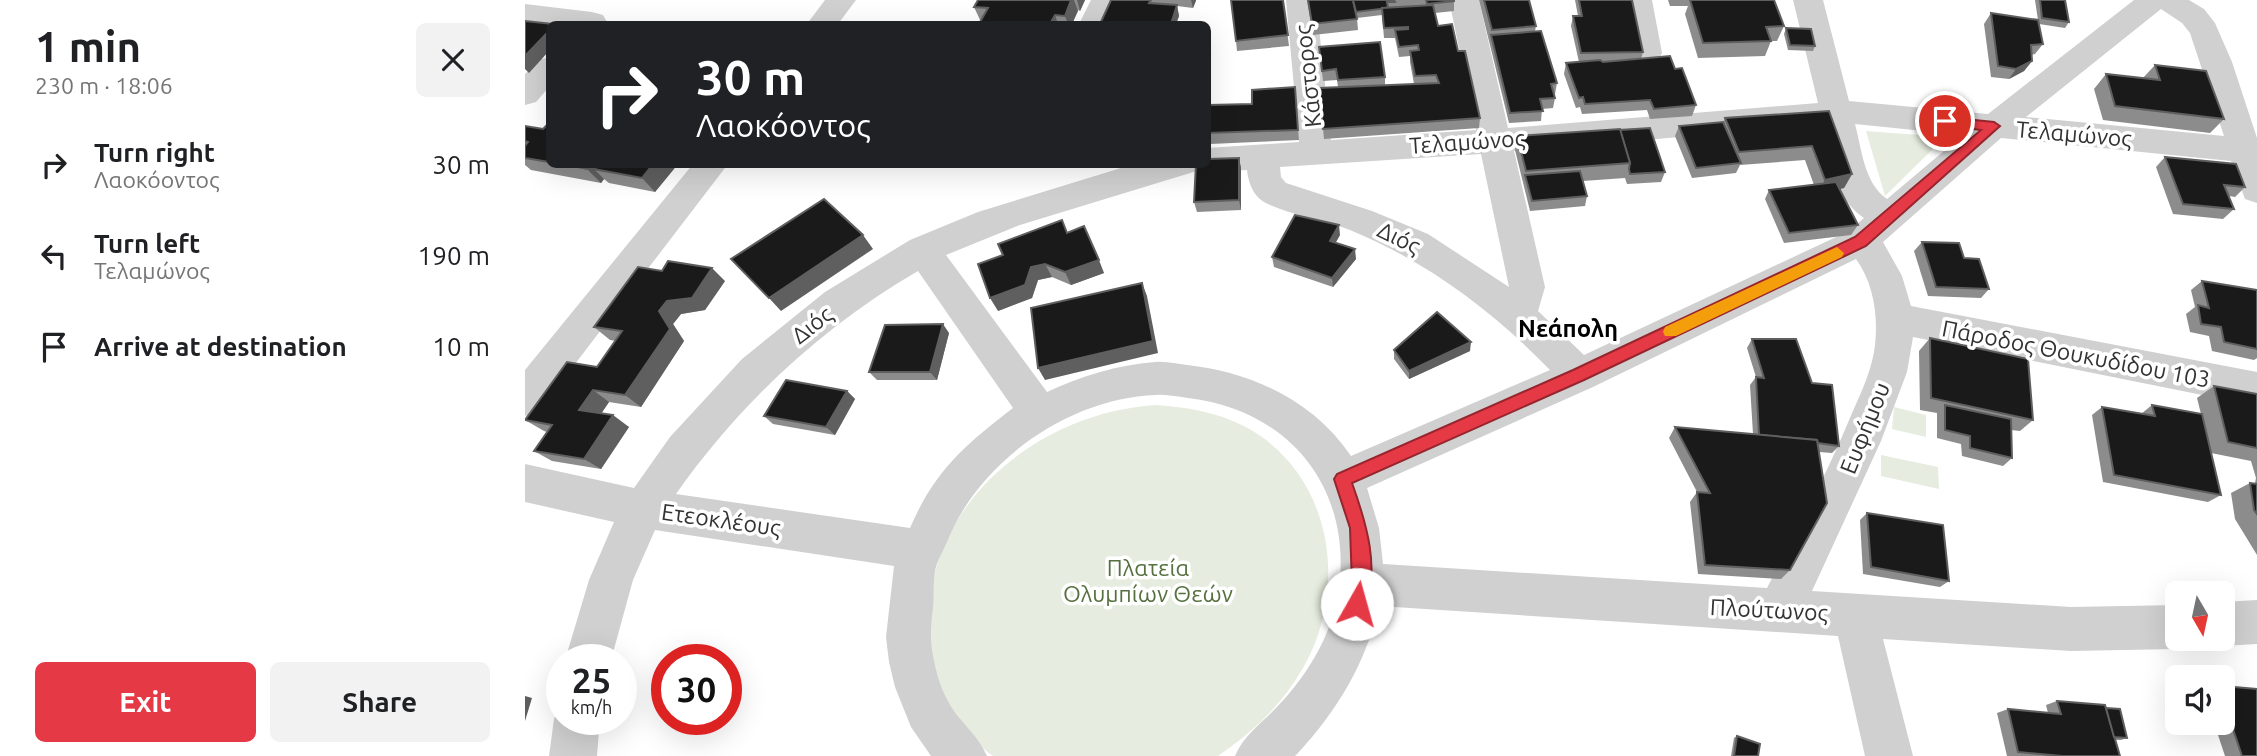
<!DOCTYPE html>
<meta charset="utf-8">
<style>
body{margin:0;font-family:Ubuntu,sans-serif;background:#f2f2f2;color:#202124;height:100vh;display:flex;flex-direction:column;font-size:26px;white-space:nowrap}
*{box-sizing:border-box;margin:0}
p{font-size:23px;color:#757577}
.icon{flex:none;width:38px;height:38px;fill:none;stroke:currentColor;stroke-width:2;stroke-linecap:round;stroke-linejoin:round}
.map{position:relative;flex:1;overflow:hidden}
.sheet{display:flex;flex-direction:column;background:#fff;width:525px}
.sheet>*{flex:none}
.banner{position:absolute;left:21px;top:21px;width:665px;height:147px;border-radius:10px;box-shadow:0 7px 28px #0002;background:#202124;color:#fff;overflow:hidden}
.needle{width:46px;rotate:171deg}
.controls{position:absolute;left:1640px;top:581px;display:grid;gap:14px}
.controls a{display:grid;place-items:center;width:70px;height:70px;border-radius:10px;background:#fff;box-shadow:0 7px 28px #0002;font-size:35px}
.speed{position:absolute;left:21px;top:644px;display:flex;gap:14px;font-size:35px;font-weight:700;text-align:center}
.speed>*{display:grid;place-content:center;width:91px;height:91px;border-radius:50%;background:#fff;box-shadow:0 7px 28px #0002;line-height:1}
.speed small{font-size:18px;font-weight:400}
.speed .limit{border:10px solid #d22;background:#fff;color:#111}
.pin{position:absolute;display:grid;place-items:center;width:60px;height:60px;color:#fff;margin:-30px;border:4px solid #fff;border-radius:50%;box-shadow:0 2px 7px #0007}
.me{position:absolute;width:77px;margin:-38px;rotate:7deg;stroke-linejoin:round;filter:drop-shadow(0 0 5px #0008)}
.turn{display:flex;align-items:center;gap:24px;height:147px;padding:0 35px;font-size:32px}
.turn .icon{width:91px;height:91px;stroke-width:2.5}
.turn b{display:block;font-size:49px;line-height:60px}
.round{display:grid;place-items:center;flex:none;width:74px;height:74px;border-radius:10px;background:#f2f2f2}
.headline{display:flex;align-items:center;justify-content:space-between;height:119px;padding:0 35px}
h1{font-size:42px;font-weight:700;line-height:52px}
.action{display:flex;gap:14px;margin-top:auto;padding:14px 35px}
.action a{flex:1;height:80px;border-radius:10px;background:#e63946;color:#fff;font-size:28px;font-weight:700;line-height:80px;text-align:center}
.action a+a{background:#f2f2f2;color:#202124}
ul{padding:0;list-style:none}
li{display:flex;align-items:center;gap:21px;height:91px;padding:0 35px}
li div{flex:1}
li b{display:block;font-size:26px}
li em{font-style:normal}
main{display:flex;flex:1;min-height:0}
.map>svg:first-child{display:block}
.green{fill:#e6ecdf}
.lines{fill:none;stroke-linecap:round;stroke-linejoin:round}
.minor{fill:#d0d0d0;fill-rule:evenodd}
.wall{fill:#8c8c8c}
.shaded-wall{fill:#5f5f5f}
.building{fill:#1a1a1a;stroke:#5f5f5f;stroke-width:2}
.route{fill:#e63946;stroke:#96252e;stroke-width:2}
.slow{fill:#f59e0b}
.labels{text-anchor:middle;stroke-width:7;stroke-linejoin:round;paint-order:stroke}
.street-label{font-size:23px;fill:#333;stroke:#fff}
.park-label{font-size:23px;fill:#56703f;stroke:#fff}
.neighbourhood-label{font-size:24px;font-weight:bold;fill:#000;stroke:#fff}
</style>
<main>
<section class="sheet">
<div class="headline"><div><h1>1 min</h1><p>230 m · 18:06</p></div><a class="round"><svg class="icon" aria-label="close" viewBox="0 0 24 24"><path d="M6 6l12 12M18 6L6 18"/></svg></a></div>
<ul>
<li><svg class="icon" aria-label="right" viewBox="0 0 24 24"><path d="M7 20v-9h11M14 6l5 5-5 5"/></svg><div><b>Turn right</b><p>Λαοκόοντος</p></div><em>30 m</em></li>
<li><svg class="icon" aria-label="left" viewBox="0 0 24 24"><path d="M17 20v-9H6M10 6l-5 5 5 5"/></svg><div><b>Turn left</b><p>Τελαμώνος</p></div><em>190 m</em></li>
<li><svg class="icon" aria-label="arrive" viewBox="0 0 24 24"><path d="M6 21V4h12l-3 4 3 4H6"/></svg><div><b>Arrive at destination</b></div><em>10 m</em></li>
</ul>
<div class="action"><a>Exit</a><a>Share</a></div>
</section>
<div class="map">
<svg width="1732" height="756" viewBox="0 0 1732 756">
<rect width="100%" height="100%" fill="#fff"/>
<g class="green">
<path d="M1341 131 1420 137 1360 196Z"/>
<path d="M631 405C661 407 691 412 719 426 807 472 825 587 778 668 757 705 728 732 693 756H468C435 733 416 697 408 659 380 522 502 413 631 405Z"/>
<path d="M1369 407 1401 415V437L1367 429Z"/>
<path d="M1356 455 1413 467 1414 489 1356 476Z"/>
</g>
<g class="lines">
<g class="minor">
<path d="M300 0H331L313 24H282Z"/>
<path d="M566 0H596L584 24H554Z"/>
<path d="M761 0H791L806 140 951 130 924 0H954L983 128 1293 103 1268 0H1298L1324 101 1463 114 1609 0H1664L1679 9 1690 23 1707 62 1732 138V203L1720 199 1706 161 1476 138 1358 242 1377 276 1386 306 1732 372V406L1388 337 1382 372 1356 441 1287 591 1546 607 1652 605V639H1669L1668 643 1652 649 1546 651 1358 639 1388 756H1340L1313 636 854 606C841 663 812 711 773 753L770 756H710C719 735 735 725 750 709 785 673 811 629 815 579 823 481 759 409 663 398 653 397 642 394 631 395 544 398 454 461 422 542 418 551 412 561 410 571 408 583 409 596 408 608 406 623 405 636 407 650 411 674 417 695 431 714 443 729 454 738 462 756H406L386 727 370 687 364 662 361 637 369 566 130 530 108 580 86 660H40L64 580 89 522 0 502V464L109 488 145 437 217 359 300 292 385 240 453 212 609 164H682V148L774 142ZM1636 9 1657 23 1665 33 1699 136 1501 117ZM1330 124 1438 135 1362 199C1339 183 1337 150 1330 124ZM1298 125C1306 159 1309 198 1339 218L1324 231 1059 355 1013 311 1020 287 989 151ZM956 154 984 287 903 234 847 211 761 183 756 177 755 167ZM675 170 682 172 722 170C723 181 728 196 739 202 761 214 800 220 825 230 901 261 968 311 1025 370L826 456C789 401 727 372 662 365 652 364 641 361 630 362 592 365 556 376 522 392L421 255 495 225ZM1331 259C1350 285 1354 321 1349 352 1345 375 1334 397 1325 418 1301 476 1271 532 1242 588L858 564 854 528 842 488 1068 387ZM393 271 488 408C440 445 410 470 385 528L151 494C215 403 297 327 393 271Z"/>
<path d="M1097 0H1127L1137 53 1133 60 1122 63 1111 60 1107 53Z"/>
<path d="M0 4 67 12 78 15 82 22 80 24H24V27L0 24Z"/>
<path d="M24 57V87L11 102 0 105V74L13 60Z"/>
<path d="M168 164H203L14 411 0 416V370Z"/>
<path d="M1732 600V644L1698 646 1682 640 1698 639V602Z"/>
<path d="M35 702 37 719H75L72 756H24L29 719Z"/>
</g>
</g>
<g class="wall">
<path d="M453 0H560L555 11 553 10 547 24H454L456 22 449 7Z"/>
<path d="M586 0H671V1L668 8 652 6 654 16 651 24H575Z"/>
<path d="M758 0 764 46 712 51 711 41Z"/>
<path d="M782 0H929V11L910 13 913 26 933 51 955 118 954 128 799 139 794 88 813 87 812 80 798 81 794 47 860 77V85L889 84 885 62V56L874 57 870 38H859L857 15 832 18 833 30 788 35Z"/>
<path d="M954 0H1004L1011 26 1010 31 1032 83 1030 94H1029L1030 98 1028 108 1017 109 1016 121 984 123Z"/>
<path d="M1050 0H1107L1118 52 1116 59 1150 69 1171 105 1167 116 1125 119 1122 110 1057 114 1055 107 1051 108 1039 74 1041 63 1054 62 1046 26 1048 16H1053Z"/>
<path d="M1143 0H1249L1259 26 1252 41H1246L1240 56 1173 58 1160 14 1163 6H1145Z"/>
<path d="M1510 0H1540L1544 22 1540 28 1514 24 1518 44 1510 54 1506 55 1507 61 1499 71 1484 79 1466 77 1459 24 1466 13 1513 20Z"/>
<path d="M1261 28 1290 46 1288 51 1263 50 1259 34Z"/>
<path d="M1630 65 1699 119 1685 133 1578 120 1569 89 1581 74 1618 78Z"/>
<path d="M770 87 774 140 685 144 683 133 727 104Z"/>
<path d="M1304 111 1327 174 1319 188 1314 189 1333 225 1326 235 1259 243 1240 199 1244 190 1289 185 1280 160 1215 165 1211 173 1167 178 1150 136 1154 126 1198 122 1200 118Z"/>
<path d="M24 123V164H153L130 192 84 183 79 179 76 183 6 170 0 165V126L18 129Z"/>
<path d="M1095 130 1140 172 1136 182 1102 184 1100 178 1058 181 1062 196 1060 206 1005 211 990 150 992 136Z"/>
<path d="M1640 157 1720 187 1710 197 1704 196 1709 209 1698 219 1648 214 1631 167Z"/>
<path d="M714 158 716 168V210L672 212 669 202Z"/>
<path d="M542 233 579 273 546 285 527 277 513 280 507 298 473 311Z"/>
<path d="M815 235 810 243 831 259 808 287 749 267 747 257Z"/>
<path d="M1397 242 1439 258 1464 289 1456 298 1403 296 1389 251Z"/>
<path d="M200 281 180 310 156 314 148 324 159 341 116 407 84 402 76 414 104 427 76 469 27 461 9 451 22 432 19 431 0 420 72 367 91 341 85 340 69 327Z"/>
<path d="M1677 281 1732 290V358L1729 360 1687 351 1684 336 1665 332 1661 314 1670 307 1666 290Z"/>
<path d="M424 333 412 380H352L344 372Z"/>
<path d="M1405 338 1508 420 1495 431 1486 430 1487 458 1478 466 1437 456 1436 444 1412 438V413L1395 410 1394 351Z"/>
<path d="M1227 339 1287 383 1314 446 1307 453 1294 452 1265 570 1256 579 1173 574 1165 502 1172 492 1144 438 1150 427 1228 434 1225 385 1231 377 1222 348Z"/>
<path d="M869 350 945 351 884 379 869 359Z"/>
<path d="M1689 386 1732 394V555L1710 519 1706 493 1725 483H1730L1731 478 1726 461 1686 453 1696 495 1683 502 1578 482 1567 415 1577 407 1616 414 1627 405 1676 414 1672 398Z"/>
<path d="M322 391 330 399 310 435 248 424 239 416Z"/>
<path d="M1342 513 1424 581 1415 587 1338 574 1335 520Z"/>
<path d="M1698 686 1732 756H1700L1689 723H1698Z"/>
<path d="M1532 701 1581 707 1602 738 1596 740H1590L1595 756H1482L1472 713 1483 709 1523 713 1521 705Z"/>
<path d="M1212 736 1233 756H1206L1209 738Z"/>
</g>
<g class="shaded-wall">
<path d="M546 0H549L553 11 547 24H543L540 16Z"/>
<path d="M552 0H560L555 11Z"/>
<path d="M666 0H671L668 8Z"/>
<path d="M652 5 654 16 651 24H646Z"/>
<path d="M530 15 533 24H525Z"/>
<path d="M24 31V51L4 73 0 69V56Z"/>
<path d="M1507 61 1499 71 1484 79 1491 69Z"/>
<path d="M714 158 716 168V210L714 200Z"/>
<path d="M66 164H84L69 169 79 179 76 183 62 169Z"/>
<path d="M128 164H153L130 192 117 178Z"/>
<path d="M1327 174 1319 188 1292 194 1300 180Z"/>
<path d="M814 225 815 235 806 251 805 241Z"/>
<path d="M338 235 348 249 256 311 244 298Z"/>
<path d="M830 249 831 259 808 287 807 278Z"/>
<path d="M574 260 579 273 546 285 540 272Z"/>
<path d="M520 264 527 277 513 280 507 298 473 311 465 298 506 267Z"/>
<path d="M187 268 200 281 180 310 156 314 148 324 159 341 116 407 100 395 134 311 142 301Z"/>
<path d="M617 283 622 296 633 353 520 380 513 368Z"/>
<path d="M418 324 424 333 412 380 405 372Z"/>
<path d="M946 342 945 351 884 379V371Z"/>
<path d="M68 390 84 402 71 421 54 410Z"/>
<path d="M322 391 330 399 310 435 301 427Z"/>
<path d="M88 415 104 427 76 469 59 459Z"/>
<path d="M0 696 7 698 0 721Z"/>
</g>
<g class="building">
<path d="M453 0H546L540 16 530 15 525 24H454L463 8 449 7Z"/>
<path d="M586 0H626L624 3 652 5 646 24H575Z"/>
<path d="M706 0H758L763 35 711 41Z"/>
<path d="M783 0H828L832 19 787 24Z"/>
<path d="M828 0H869L870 2H862L863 8 831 12Z"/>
<path d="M901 0H929V1L902 4Z"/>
<path d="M959 0H1004L1011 26 967 30Z"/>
<path d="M1054 0H1107L1118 52 1056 53 1048 16H1057Z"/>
<path d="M1165 0H1249L1259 26 1241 27 1246 41 1178 43Z"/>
<path d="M1515 0H1540L1544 22 1517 18Z"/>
<path d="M908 5 913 26 927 24 933 51H940L955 118 798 129 794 88 914 83 911 75 890 76 885 51 894 50 893 45 874 47 870 30 883 29V27L859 28 857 8Z"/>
<path d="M1466 13 1513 20 1518 44 1506 45 1507 61 1491 69 1473 66Z"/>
<path d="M0 21 28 24H24V31L0 56Z"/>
<path d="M1261 28 1286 29 1290 46 1265 45Z"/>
<path d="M1016 31 1032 83 1026 84 1030 98 1015 99 1018 111 985 113 966 35Z"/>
<path d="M855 42 860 77 813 80 811 69 797 71 794 47Z"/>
<path d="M1145 56 1150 69 1157 68 1171 105 1129 109 1125 100 1060 104 1058 97 1054 98 1041 63 1075 60 1078 62Z"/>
<path d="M1630 65 1681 71 1699 119 1590 106 1581 74 1635 80Z"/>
<path d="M770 87 773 130 683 133 684 105 727 104V90Z"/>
<path d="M1304 111 1327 174 1300 180 1287 146 1214 152 1200 118Z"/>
<path d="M1198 122 1216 163 1171 168 1154 126Z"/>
<path d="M24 123V162L0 158V146L3 142 0 141V126L18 129Z"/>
<path d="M1125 128 1140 172 1105 174 1104 169 1105 163 1095 130Z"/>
<path d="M1095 129 1105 163 1001 171 992 136Z"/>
<path d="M1640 157 1711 164 1720 187 1699 185 1709 209 1658 204Z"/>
<path d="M714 158V200L669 202 671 164H682V159Z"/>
<path d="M38 164H66L62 169Z"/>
<path d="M74 164H128L117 178 69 169Z"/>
<path d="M1055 171 1062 196 1007 201 1000 175Z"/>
<path d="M1311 182 1333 225 1264 233 1244 190Z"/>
<path d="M299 199 338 235 244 298 206 259Z"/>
<path d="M770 215 814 225 805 241 830 249 807 278 747 257Z"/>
<path d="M537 220 542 233 559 226 574 260 540 272 520 264 506 267 500 285 465 298 453 264 478 255 473 244Z"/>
<path d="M1397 242 1434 243 1439 258 1454 259 1464 289 1411 287Z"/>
<path d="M143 261 187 268 167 298 142 301 134 311 145 329 100 395 68 390 54 410 88 415 59 459 9 451 27 425 0 420 42 362 72 367 97 331 69 327 113 267 137 271Z"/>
<path d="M1677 281 1732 290V349L1699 342 1696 327 1676 324 1673 305 1684 308Z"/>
<path d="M617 283 628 341 513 368 506 308Z"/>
<path d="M912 312 946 342 884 371 869 350Z"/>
<path d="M418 324 405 372H344L360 325Z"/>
<path d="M1405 338 1503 359 1508 420 1406 398Z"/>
<path d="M1227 339H1271L1287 383 1307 385 1314 446 1293 443 1292 440 1234 435 1231 377 1239 378Z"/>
<path d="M261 380 322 391 301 427 239 416Z"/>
<path d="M1689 386 1732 394V448L1703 442Z"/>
<path d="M1420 405 1486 419 1487 458 1445 448V436L1420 430Z"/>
<path d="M1627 405 1677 414 1696 495 1589 475 1577 407 1630 416Z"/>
<path d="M1150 427 1292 440 1302 503 1265 570 1180 565 1172 492 1185 493Z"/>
<path d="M1725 483 1732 484V514L1729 510Z"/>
<path d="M1342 513 1418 525 1424 581 1346 567Z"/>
<path d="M1698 686 1732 689V756H1717L1698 699Z"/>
<path d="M1532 701 1580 705 1595 756H1537L1493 752 1483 709 1536 714Z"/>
<path d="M1581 708 1595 709 1602 738 1589 737Z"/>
<path d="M1212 736 1235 744 1233 756H1209Z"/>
</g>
<path class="route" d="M1420 117 1469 122 1475 126 1341 246 1059 380 827 483C841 522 856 570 839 610L832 613 826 610 823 604 827 584 825 528 809 479 812 474 1048 370 1330 237 1456 130 1415 125 1413 121Z"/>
<path class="slow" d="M1312 247 1319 253 1317 257 1151 336H1140L1138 332 1140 327Z"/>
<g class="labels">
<g class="street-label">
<text transform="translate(783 76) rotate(-96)" y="8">Κάστορος</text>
<text transform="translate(1549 134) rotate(5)" y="8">Τελαμώνος</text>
<text transform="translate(942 142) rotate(-4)" y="8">Τελαμώνος</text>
<text transform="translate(874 238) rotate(26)" y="8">Διός</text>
<text transform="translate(287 325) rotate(-38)" y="8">Διός</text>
<text transform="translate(1551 354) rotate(11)" y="8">Πάροδος Θουκυδίδου 103</text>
<text transform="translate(1340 428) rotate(-68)" y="8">Ευφήμου</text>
<text transform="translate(196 520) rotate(8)" y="8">Ετεοκλέους</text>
<text transform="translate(1244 610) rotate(3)" y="8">Πλούτωνος</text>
</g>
<g class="park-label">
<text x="623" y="576">Πλατεία<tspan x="623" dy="26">Ολυμπίων Θεών</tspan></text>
</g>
<g class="neighbourhood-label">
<text x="1043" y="337">Νεάπολη</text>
</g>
</g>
</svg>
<div class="controls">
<a><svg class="needle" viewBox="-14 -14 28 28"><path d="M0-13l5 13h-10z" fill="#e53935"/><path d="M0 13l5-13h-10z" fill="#757577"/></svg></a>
<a><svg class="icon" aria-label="sound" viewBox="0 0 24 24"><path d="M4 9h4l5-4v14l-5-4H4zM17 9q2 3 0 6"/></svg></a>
</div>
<div class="speed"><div>25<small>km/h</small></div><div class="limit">30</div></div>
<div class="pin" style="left:1420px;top:121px;background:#d93025"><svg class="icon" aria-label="arrive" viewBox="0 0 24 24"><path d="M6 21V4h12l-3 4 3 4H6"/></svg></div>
<svg class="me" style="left:832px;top:604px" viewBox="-20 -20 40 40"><circle r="19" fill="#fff"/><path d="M0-13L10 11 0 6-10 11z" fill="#e63946"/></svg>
<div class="banner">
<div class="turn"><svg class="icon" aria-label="right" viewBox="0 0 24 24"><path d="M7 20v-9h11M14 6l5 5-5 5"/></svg><div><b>30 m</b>Λαοκόοντος</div></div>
</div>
</div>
</main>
